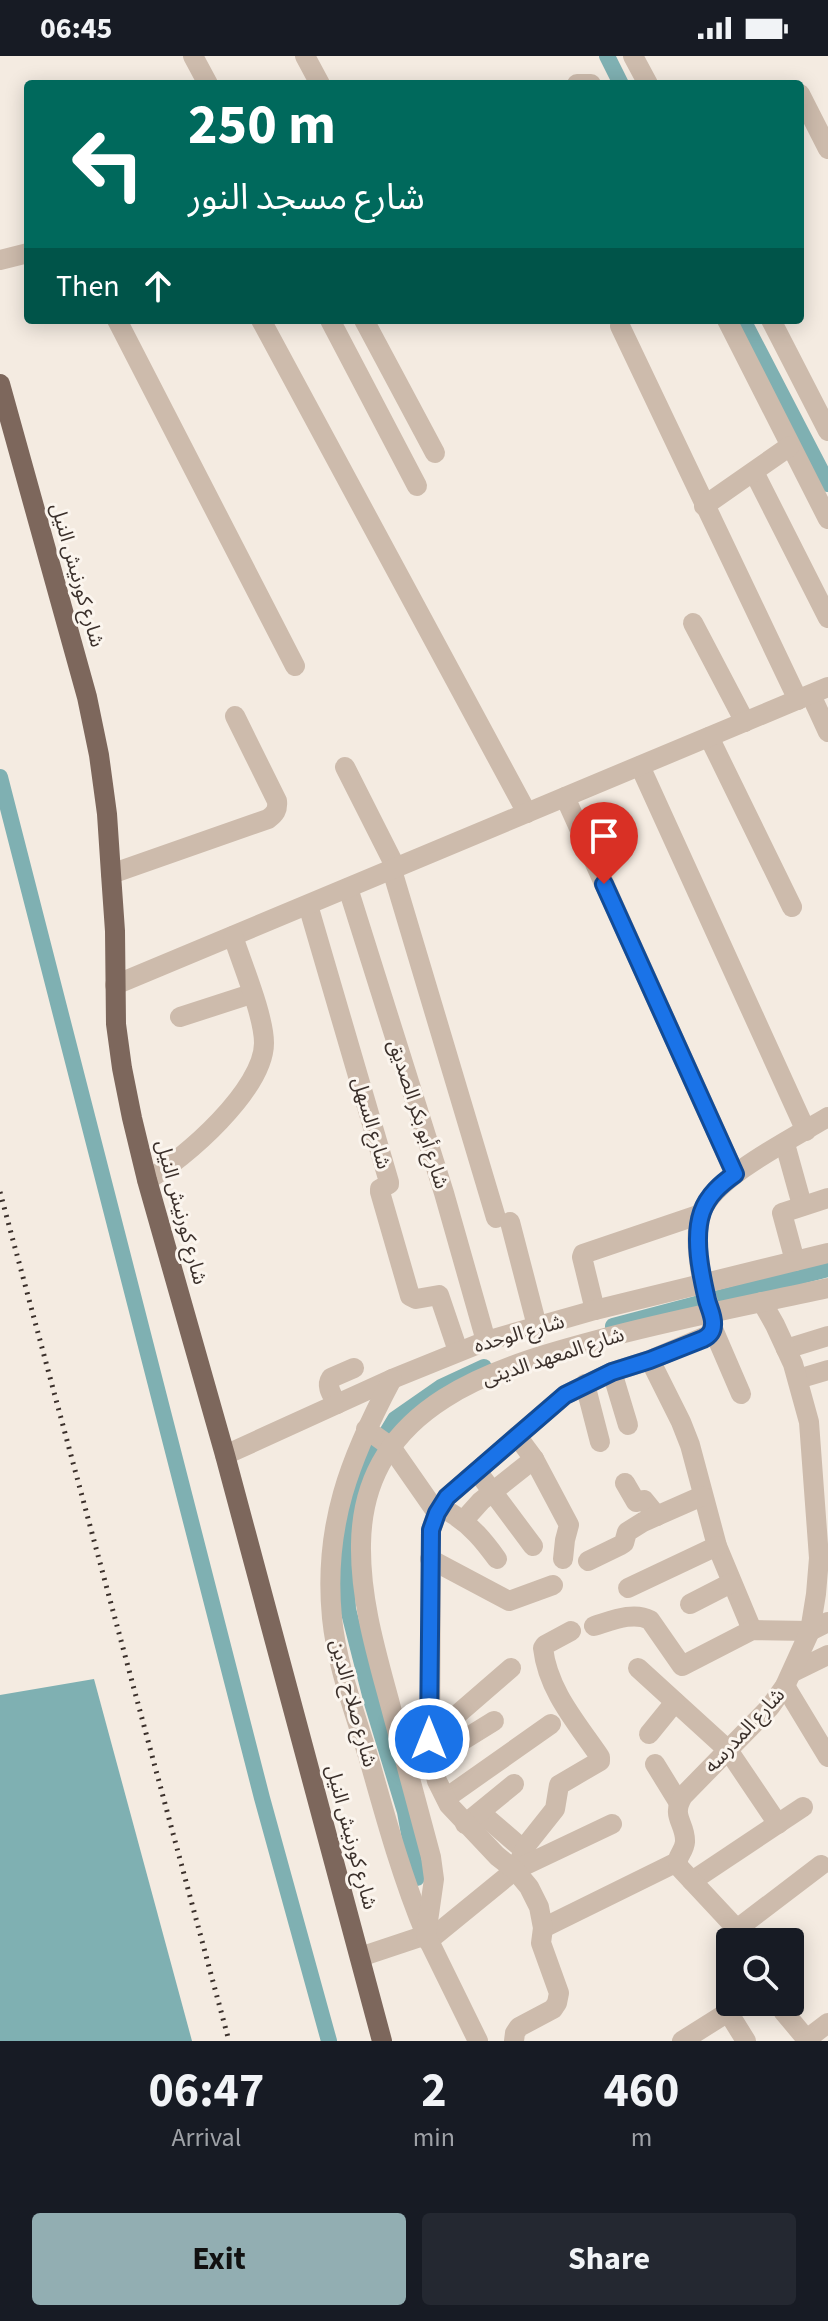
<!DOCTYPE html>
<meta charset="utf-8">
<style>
body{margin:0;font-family:"Source Sans 3","Noto Sans Arabic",sans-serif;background:#242831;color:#f1f3f6;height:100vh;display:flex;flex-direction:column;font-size:30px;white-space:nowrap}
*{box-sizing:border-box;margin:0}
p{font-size:26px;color:#9ea1a6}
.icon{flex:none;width:44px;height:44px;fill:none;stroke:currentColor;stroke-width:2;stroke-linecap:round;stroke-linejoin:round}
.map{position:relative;height:1985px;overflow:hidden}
.details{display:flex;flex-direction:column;background:#171b24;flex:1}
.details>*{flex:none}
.guide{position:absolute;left:24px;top:24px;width:780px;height:244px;border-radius:8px;box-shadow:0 4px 20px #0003;background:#00695c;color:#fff;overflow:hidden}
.controls{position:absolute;left:716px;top:1872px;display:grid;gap:16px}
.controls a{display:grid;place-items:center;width:88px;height:88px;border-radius:8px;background:#171b24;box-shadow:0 4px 20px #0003;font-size:40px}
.pin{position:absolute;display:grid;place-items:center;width:68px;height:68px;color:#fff;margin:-82px -34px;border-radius:50% 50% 50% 0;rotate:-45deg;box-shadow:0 0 8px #0007}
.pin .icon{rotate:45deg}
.me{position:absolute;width:88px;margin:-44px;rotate:0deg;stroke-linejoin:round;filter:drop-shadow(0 0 6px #0008)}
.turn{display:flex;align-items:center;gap:28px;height:168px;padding:0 32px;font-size:36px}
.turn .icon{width:104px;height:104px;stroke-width:2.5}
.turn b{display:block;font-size:56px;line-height:68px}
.then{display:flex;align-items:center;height:76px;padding:0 32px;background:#0003;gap:16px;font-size:30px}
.eta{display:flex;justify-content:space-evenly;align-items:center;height:136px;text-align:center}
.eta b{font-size:48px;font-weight:700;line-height:56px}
.action{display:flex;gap:16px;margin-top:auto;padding:16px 32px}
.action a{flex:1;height:92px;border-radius:8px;background:#92aeb2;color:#111;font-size:32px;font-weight:700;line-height:92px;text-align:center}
.action a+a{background:#242831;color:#f1f3f6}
.status{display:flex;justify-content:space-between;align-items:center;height:56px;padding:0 40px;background:#171b24;direction:ltr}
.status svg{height:22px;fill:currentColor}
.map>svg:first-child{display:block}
.water{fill:#7fb0b2}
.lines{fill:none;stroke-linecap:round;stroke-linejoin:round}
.canal{stroke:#7fb0b2;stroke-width:16}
.minor{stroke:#cdbbac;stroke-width:20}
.major{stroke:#7d675c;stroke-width:20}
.rail{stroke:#3b302b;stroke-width:5;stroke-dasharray:2 6;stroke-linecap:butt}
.route-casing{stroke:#114b97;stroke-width:20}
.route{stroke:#1a73e8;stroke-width:14}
.labels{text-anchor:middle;stroke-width:6;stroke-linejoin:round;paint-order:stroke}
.street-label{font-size:20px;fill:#3b302b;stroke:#fbf5ee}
</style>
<div class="status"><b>06:45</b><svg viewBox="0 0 49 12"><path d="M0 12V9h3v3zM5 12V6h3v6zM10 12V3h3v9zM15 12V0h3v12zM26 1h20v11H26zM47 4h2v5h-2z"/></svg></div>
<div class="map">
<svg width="828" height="1985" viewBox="0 0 828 1985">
<rect width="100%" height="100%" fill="#f4ebe1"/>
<path class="water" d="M94 1623 192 1985H0V1639Z"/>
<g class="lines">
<g class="canal">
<path d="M607 0 621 28"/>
<path d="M743 264 828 428"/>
<path d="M0 721 262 1742 329 1985"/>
<path d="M613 1270 828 1213"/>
<path d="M417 1822 405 1756 372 1647 348 1553 345 1484 362 1418 395 1363 441 1331 484 1311"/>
</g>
<g class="minor">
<path d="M193 0 208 28"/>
<path d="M305 0 320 28"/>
<path d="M633 0 648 28"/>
<path d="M577 28H591"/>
<path d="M800 38 828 93"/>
<path d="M0 204 28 197"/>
<path d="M117 264 295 610"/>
<path d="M261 264 527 757"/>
<path d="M330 264 417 430"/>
<path d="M364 264 435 397"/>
<path d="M727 264 828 463"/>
<path d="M771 264 828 375"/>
<path d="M620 270 798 644"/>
<path d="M754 416 828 562"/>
<path d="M704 450 790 390"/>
<path d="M693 567 745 666"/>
<path d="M811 639 828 676"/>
<path d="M709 681 792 851"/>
<path d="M640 710 806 1075"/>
<path d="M345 711 396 812"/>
<path d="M565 741 735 1118"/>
<path d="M392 814 496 1162"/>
<path d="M111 818 268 763C275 758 278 754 277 745L235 660"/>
<path d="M348 832 444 1137 486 1285"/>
<path d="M308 849 389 1126V1128L380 1133V1136L410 1240 416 1243 439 1239 458 1295"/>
<path d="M115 929 828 631"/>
<path d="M180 961 251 938"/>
<path d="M785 1088 802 1149"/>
<path d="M147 1124C185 1103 264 1033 264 987 264 960 242 908 233 880"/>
<path d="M510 1166 537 1270"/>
<path d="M795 1205 782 1157 828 1142"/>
<path d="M595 1254 582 1201 583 1198 701 1158"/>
<path d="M713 1273 741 1338"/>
<path d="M786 1293 828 1280"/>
<path d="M650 1304 681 1366 690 1389 717 1490 752 1574"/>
<path d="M612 1316 628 1369"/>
<path d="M798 1323 828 1314"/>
<path d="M585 1328 600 1386"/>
<path d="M337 1348C333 1340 325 1331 331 1322L354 1312"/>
<path d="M366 1373 391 1391 437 1457"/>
<path d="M517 1380 534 1403 569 1469 565 1484 563 1503"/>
<path d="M225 1399 392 1323 486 1285 595 1254 828 1197"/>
<path d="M477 1415 533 1490"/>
<path d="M625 1427 636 1446 644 1444 657 1460"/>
<path d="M451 1457C471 1469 484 1485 497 1503"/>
<path d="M463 1465 481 1445 534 1403"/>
<path d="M430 1503 509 1545 553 1529"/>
<path d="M588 1505 621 1489 624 1487 627 1476 643 1466 702 1440"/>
<path d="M628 1532 717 1490"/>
<path d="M690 1548 731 1527"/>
<path d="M594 1570C611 1565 633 1555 650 1564L682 1610 752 1574 810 1575 828 1566"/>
<path d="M638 1612 728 1694 778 1768"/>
<path d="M793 1616 828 1599"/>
<path d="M785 1630 828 1701"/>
<path d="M649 1678 675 1646"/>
<path d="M429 1683 511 1612"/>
<path d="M431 1704 494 1665"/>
<path d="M655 1708 679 1747"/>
<path d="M446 1742 551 1668"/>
<path d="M481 1757 524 1794"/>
<path d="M465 1768 514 1728"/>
<path d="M515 1814 528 1787 555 1753 559 1729 600 1705V1701C577 1667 548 1635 543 1592L545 1589 571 1575"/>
<path d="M692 1825 803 1751"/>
<path d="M543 1872 677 1806"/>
<path d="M737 1873 821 1809"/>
<path d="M428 1885 515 1814 612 1768"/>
<path d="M749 1886 679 1811C675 1800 684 1797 685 1786 686 1767 670 1761 683 1740L770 1651 785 1630 810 1575 816 1538 819 1502 809 1366 793 1308 775 1269 762 1246"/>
<path d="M360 1901 426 1879C403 1824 387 1767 371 1710 357 1662 337 1612 332 1562 323 1470 350 1402 392 1323"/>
<path d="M783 1955 808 1985"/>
<path d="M728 1956 746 1985"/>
<path d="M807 1983 828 1967"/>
<path d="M478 1985 426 1879 434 1823 431 1801C417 1750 404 1699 390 1648 376 1596 360 1543 361 1488 363 1347 498 1310 609 1281 681 1262 755 1248 828 1232"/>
<path d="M514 1985 515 1977 519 1971 553 1953 557 1947 559 1937 541 1887 543 1872 539 1851 529 1831 515 1814 497 1800 449 1749 437 1725 430 1697 431 1474 437 1457 447 1441 565 1339 612 1316 650 1304 709 1279C718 1265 707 1247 704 1232 699 1210 694 1180 701 1158 712 1122 795 1081 828 1061"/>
<path d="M682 1985 744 1946"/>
</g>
<path class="major" d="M0 328 87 641 99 699 107 758 111 818 115 875 116 968 122 1012 132 1062 147 1124 225 1399 382 1985"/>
<path class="rail" d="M0 1136 229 1985"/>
</g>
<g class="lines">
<defs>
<path id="route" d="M429 1683 431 1474 437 1457 447 1441 565 1339 612 1316 650 1304 703 1283C709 1280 713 1276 713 1269 714 1261 709 1252 707 1244 701 1218 693 1182 702 1156 708 1139 721 1128 735 1118L604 828"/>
</defs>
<use href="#route" class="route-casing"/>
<use href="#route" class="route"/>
</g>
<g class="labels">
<g class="street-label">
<text transform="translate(78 519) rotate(74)" y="7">شارع كورنيش النيل</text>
<text transform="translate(419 1058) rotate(72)" y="7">شارع أبو بكر الصديق</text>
<text transform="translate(372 1067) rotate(74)" y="7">شارع السهل</text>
<text transform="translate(182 1156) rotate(75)" y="7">شارع كورنيش النيل</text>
<text transform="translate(519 1277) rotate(-16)" y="7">شارع الوحده</text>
<text transform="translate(553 1300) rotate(-18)" y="7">شارع المعهد الدينى</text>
<text transform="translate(354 1647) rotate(75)" y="7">شارع صلاح الدين</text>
<text transform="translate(744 1674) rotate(-47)" y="7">شارع المدرسه</text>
<text transform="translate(352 1781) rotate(75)" y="7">شارع كورنيش النيل</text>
</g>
</g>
</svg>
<div class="controls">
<a><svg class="icon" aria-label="search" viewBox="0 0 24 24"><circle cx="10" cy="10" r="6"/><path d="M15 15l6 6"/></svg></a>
</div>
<div class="pin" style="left:604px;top:828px;background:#d93025"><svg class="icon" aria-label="arrive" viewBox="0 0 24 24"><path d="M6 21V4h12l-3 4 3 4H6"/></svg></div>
<svg class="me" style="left:429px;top:1683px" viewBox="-20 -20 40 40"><circle r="17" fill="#1a73e8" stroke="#fff" stroke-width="3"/><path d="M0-11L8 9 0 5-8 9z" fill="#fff"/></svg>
<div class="guide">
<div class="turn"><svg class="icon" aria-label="left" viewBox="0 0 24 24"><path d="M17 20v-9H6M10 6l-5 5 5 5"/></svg><div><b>250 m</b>شارع مسجد النور</div></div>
<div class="then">Then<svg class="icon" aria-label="ahead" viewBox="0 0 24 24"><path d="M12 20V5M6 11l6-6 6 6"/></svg></div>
</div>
</div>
<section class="details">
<div class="eta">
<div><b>06:47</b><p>Arrival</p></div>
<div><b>2</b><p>min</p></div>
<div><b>460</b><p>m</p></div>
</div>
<div class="action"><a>Exit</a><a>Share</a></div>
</section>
